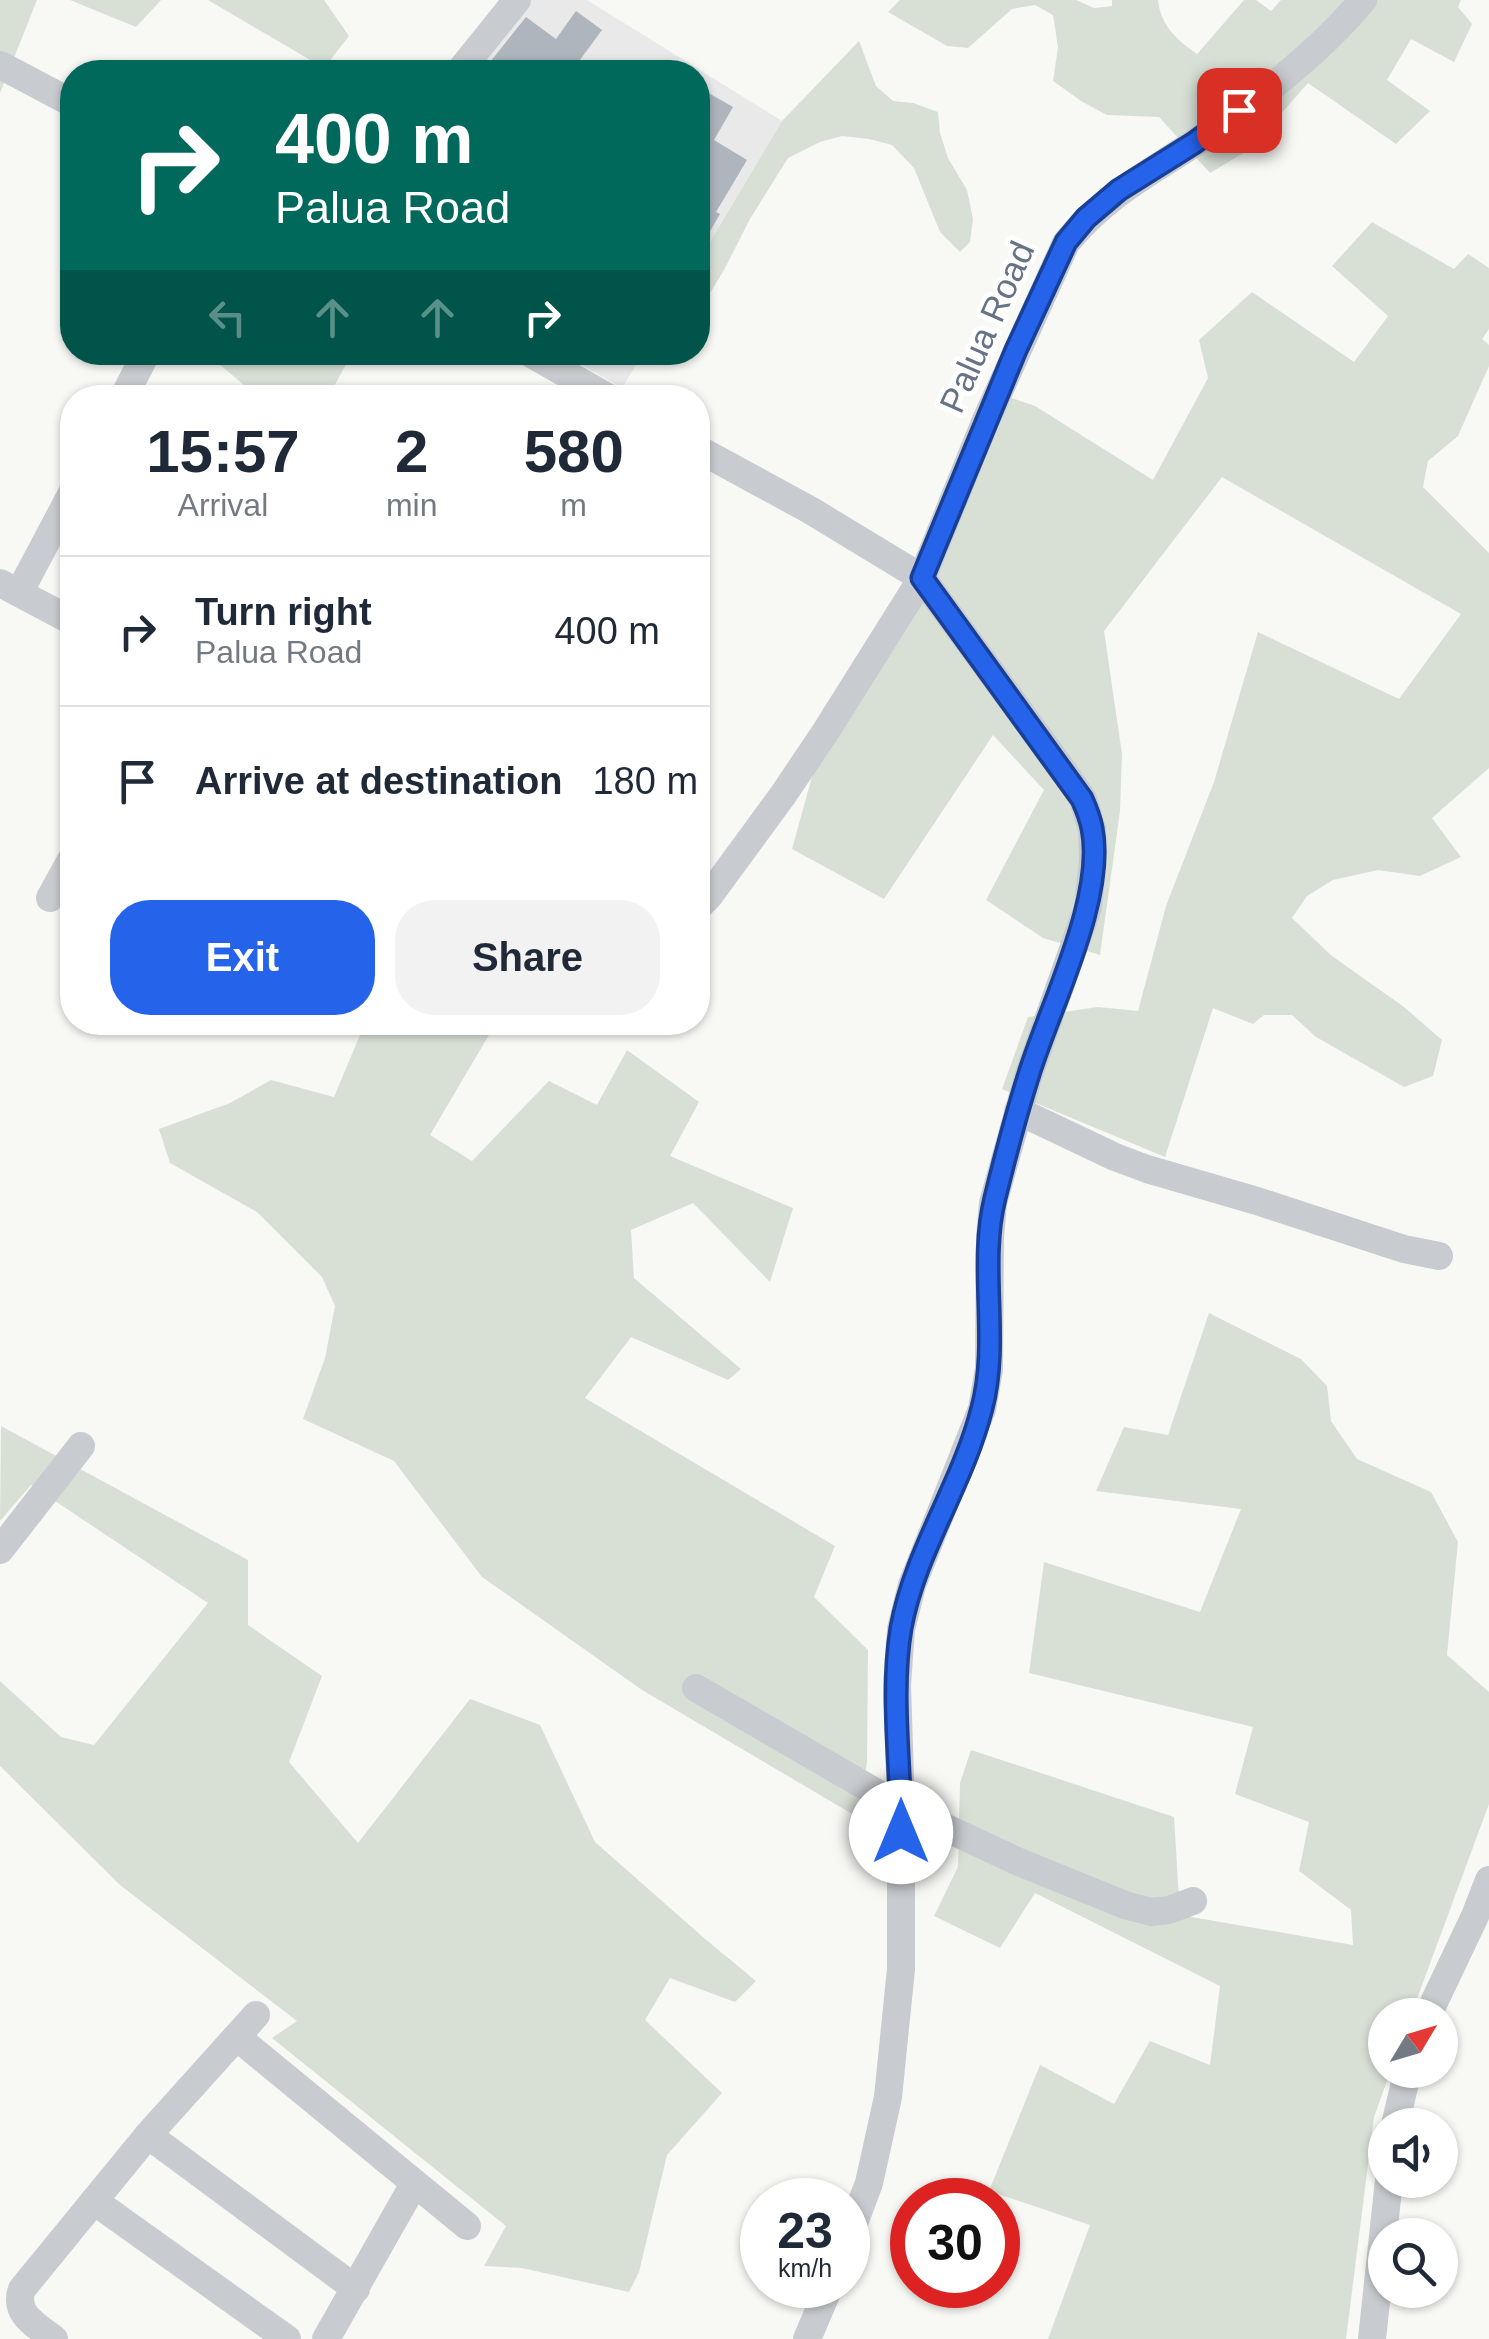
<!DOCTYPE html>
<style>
body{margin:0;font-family:Arial,sans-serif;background:#f2f2f3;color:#1f2937;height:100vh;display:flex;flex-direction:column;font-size:38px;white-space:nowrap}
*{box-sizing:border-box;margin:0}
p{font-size:32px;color:#747a83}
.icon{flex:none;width:55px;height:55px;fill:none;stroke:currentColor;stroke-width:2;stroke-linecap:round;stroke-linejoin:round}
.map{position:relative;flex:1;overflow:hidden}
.drawer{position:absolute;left:60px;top:385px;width:650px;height:650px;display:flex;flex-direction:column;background:#fff;border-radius:40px;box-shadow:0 2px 8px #0004}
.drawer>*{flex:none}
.banner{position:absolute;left:60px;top:60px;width:650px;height:305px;border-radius:40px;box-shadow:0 2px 8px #0004;background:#00695c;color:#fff;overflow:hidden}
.needle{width:65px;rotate:52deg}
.fabs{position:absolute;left:1368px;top:1998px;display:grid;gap:20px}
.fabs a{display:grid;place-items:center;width:90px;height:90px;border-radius:50%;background:#fff;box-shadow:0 2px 8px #0004;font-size:50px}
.speed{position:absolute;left:740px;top:2178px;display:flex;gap:20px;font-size:50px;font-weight:700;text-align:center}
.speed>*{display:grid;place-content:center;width:130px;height:130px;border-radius:50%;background:#fff;box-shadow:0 2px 8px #0004;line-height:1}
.speed small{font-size:25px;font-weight:400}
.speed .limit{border:15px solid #d22;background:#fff;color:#111}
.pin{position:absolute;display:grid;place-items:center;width:85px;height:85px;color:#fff;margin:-42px;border-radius:20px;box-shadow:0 5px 15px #0006}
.me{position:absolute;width:110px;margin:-55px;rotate:0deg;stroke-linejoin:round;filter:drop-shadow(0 0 8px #0008)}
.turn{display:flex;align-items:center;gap:35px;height:210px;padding:0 50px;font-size:45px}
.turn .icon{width:130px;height:130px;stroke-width:2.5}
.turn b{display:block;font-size:70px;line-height:85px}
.lanes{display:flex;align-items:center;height:95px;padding:0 50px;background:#0003;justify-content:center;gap:50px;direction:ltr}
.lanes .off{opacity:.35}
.eta{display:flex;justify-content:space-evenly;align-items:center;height:170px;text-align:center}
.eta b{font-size:60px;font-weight:700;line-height:70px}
.cta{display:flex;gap:20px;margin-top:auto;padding:20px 50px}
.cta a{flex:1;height:115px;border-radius:40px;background:#2563eb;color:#fff;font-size:40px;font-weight:700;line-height:115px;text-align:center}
.cta a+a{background:#f2f2f3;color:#1f2937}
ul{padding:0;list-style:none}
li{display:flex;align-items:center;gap:30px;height:150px;padding:0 50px;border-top:2px solid #e0e1e3}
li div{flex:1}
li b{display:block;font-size:38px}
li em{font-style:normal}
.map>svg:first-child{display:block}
.built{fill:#e8e9e8}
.green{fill:#d8e0d6}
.building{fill:#aeb5bc}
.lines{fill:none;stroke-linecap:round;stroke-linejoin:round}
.minor{stroke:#c8cbcf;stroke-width:28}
.route-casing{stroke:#184099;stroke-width:25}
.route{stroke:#2563eb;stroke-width:18}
.labels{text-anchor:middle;stroke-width:10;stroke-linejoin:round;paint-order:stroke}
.street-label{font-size:35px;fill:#667387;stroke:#fff}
</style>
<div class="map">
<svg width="1489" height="2339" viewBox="0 0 1489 2339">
<rect width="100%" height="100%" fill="#f8f8f5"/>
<g class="built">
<path d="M531 0H587L782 121 698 262V72H477Z"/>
<path d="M561 353 643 352V353L622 388Z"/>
</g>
<g class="green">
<path d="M0 0H37L0 93Z"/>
<path d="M70 0H161L136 27Z"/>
<path d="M208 0H324L349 36 324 68Z"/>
<path d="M900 0H1076L1094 8 1112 6V0H1158C1161 26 1176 39 1197 54L1244 0H1256L1271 11 1281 0H1461L1458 7 1472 24 1454 62 1411 39 1387 80 1430 111 1396 144 1308 83 1250 149 1210 173 1159 117 1107 115 1081 101 1053 81 1058 47 1053 15 1035 5 1012 9 968 48 947 46 888 12Z"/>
<path d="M859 41 876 86 893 101 913 103 938 112 940 133 948 158 967 190 973 219 970 242 960 252 940 232 914 168 892 145 869 139 842 136 820 142 788 158 750 219 724 270 698 313V262L782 121Z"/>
<path d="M1372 222 1454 269 1468 254 1489 268V329L1482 339 1489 345V366L1458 436 1428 461 1423 487 1489 553V768L1432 818 1461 857 1420 876 1378 870 1333 880 1307 896 1292 918 1332 956 1404 1007 1442 1040 1433 1076 1404 1087 1316 1037 1292 1015H1264L1253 1024 1213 1008 1165 1157 1002 1089 1028 1017 1098 1007 1138 1011 1166 906 1214 782 1258 632 1399 699 1461 614 1222 477 1104 631 1122 754 1120 811 1100 955 1043 938 986 900 1044 790 993 735 884 899 792 849 834 697 898 604 1009 397 1035 406 1153 480 1208 378 1199 340 1252 292 1354 362 1388 316 1332 266Z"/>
<path d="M206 353H352L328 398 258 397Z"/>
<path d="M365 1023H496L430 1135 472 1161 549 1081 597 1105 627 1050 699 1102 670 1156 793 1208 770 1282 693 1203 631 1230 634 1278 741 1369 728 1380 631 1337 585 1398 835 1546 814 1597 868 1650 867 1762 859 1818 642 1690 482 1577 394 1461 303 1419 325 1358 335 1306 322 1277 257 1212 170 1163 159 1129 230 1103 271 1080 334 1097Z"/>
<path d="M1209 1313 1301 1359 1327 1386 1331 1421 1357 1459 1431 1492 1458 1542 1447 1655 1489 1692V1804L1411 2015H1385V2070H1391L1374 2117 1346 2339H1048L1090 2225 989 2191 1040 2065 1114 2104 1150 2041 1210 2065 1220 1986 1035 1893 1000 1948 934 1916 958 1867 960 1783 971 1750 1174 1817 1180 1915 1353 1945 1351 1910 1299 1871 1309 1822 1235 1794 1253 1727 1029 1673 1044 1562 1200 1612 1241 1509 1096 1491 1124 1427 1168 1435Z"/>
<path d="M1 1426 248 1560V1625L322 1676 289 1762 358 1843 470 1699 540 1725 595 1842 704 1938 756 1981 735 2002 670 1978 645 2020 722 2093 667 2155 639 2272 629 2292 522 2268 484 2266 506 2226 272 2038 297 2021 120 1885 0 1766V1681L61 1737 94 1745 208 1603 31 1485 0 1521Z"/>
</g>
<g class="building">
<path d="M576 11 602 30 571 72H482L526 17 556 39Z"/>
<path d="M698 87 733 107 714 140 747 160 716 212 720 214 698 252Z"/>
</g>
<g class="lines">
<g class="minor">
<path d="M0 65 72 103"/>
<path d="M459 72 517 0"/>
<path d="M528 352 609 398"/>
<path d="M123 398 147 352"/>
<path d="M698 449 810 510 922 578 1062 769 1083 799 1092 829 1093 860 1088 907 1029 1074 993 1203 990 1237 989 1369 982 1409 912 1585 901 1629 897 1685 901 1807V1969L888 2097 869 2183 848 2239"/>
<path d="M0 583 72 621"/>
<path d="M19 593 72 493"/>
<path d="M50 898 72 858"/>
<path d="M698 907 709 896 783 795 826 731 922 578 986 420 1066 243C1105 196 1143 177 1193 144 1253 103 1316 56 1363 0"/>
<path d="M1018 1111 1115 1157 1147 1169 1257 1201 1404 1249 1439 1256"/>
<path d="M0 1550 81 1446"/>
<path d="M696 1688 901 1807 1019 1862 1125 1905 1151 1912 1169 1910 1193 1901"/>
<path d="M1428 2015 1475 1916 1489 1880"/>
<path d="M238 2038 467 2226"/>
<path d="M1395 2125 1408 2070"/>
<path d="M148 2135 356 2289"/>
<path d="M94 2201 287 2339"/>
<path d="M54 2339C36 2325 13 2314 22 2289L148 2135 256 2015"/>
<path d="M326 2339 414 2184"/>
<path d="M807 2339 830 2285"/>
<path d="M1372 2339 1389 2180"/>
</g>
</g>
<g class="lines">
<defs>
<path id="route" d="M901 1832C901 1765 890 1694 901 1628 915 1551 963 1484 982 1408 1000 1340 978 1266 995 1198 1005 1157 1016 1115 1029 1074 1050 1006 1106 898 1092 828 1090 818 1086 808 1082 799L922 578 1016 350 1066 242 1086 218 1119 190 1194 143 1239 110"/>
</defs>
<use href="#route" class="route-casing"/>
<use href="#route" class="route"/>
</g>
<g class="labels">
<g class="street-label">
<text transform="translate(987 327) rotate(-66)" y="12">Palua Road</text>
</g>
</g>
</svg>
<div class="fabs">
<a><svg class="needle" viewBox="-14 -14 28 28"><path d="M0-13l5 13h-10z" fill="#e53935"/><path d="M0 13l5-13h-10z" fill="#747a83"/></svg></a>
<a><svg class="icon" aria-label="sound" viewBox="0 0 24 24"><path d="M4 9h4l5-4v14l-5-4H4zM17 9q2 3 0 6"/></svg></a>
<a><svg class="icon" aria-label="search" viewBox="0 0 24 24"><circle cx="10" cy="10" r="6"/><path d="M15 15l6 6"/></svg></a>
</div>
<div class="speed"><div>23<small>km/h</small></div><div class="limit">30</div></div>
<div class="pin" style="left:1239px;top:110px;background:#d93025"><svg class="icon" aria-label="arrive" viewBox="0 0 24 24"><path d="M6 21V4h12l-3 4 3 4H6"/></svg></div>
<svg class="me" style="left:901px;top:1832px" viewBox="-20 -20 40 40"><circle r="19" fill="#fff"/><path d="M0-13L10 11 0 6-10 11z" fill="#2563eb"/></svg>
<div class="banner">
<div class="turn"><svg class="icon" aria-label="right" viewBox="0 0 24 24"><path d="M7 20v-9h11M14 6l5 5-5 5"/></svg><div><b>400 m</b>Palua Road</div></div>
<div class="lanes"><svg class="icon off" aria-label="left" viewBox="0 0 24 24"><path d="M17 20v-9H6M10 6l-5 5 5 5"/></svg><svg class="icon off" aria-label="ahead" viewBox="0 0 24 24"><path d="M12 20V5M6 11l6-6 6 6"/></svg><svg class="icon off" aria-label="ahead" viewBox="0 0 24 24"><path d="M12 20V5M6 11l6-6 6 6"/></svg><svg class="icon" aria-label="right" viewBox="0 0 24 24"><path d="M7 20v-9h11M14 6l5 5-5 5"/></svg></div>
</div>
<section class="drawer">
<div class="eta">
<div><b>15:57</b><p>Arrival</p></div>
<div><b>2</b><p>min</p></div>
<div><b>580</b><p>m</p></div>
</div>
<ul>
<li><svg class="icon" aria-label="right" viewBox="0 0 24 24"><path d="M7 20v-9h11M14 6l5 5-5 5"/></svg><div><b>Turn right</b><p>Palua Road</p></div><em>400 m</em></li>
<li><svg class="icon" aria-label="arrive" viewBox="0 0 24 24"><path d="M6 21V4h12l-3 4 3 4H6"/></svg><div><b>Arrive at destination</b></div><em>180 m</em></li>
</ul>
<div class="cta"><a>Exit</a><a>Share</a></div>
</section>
</div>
